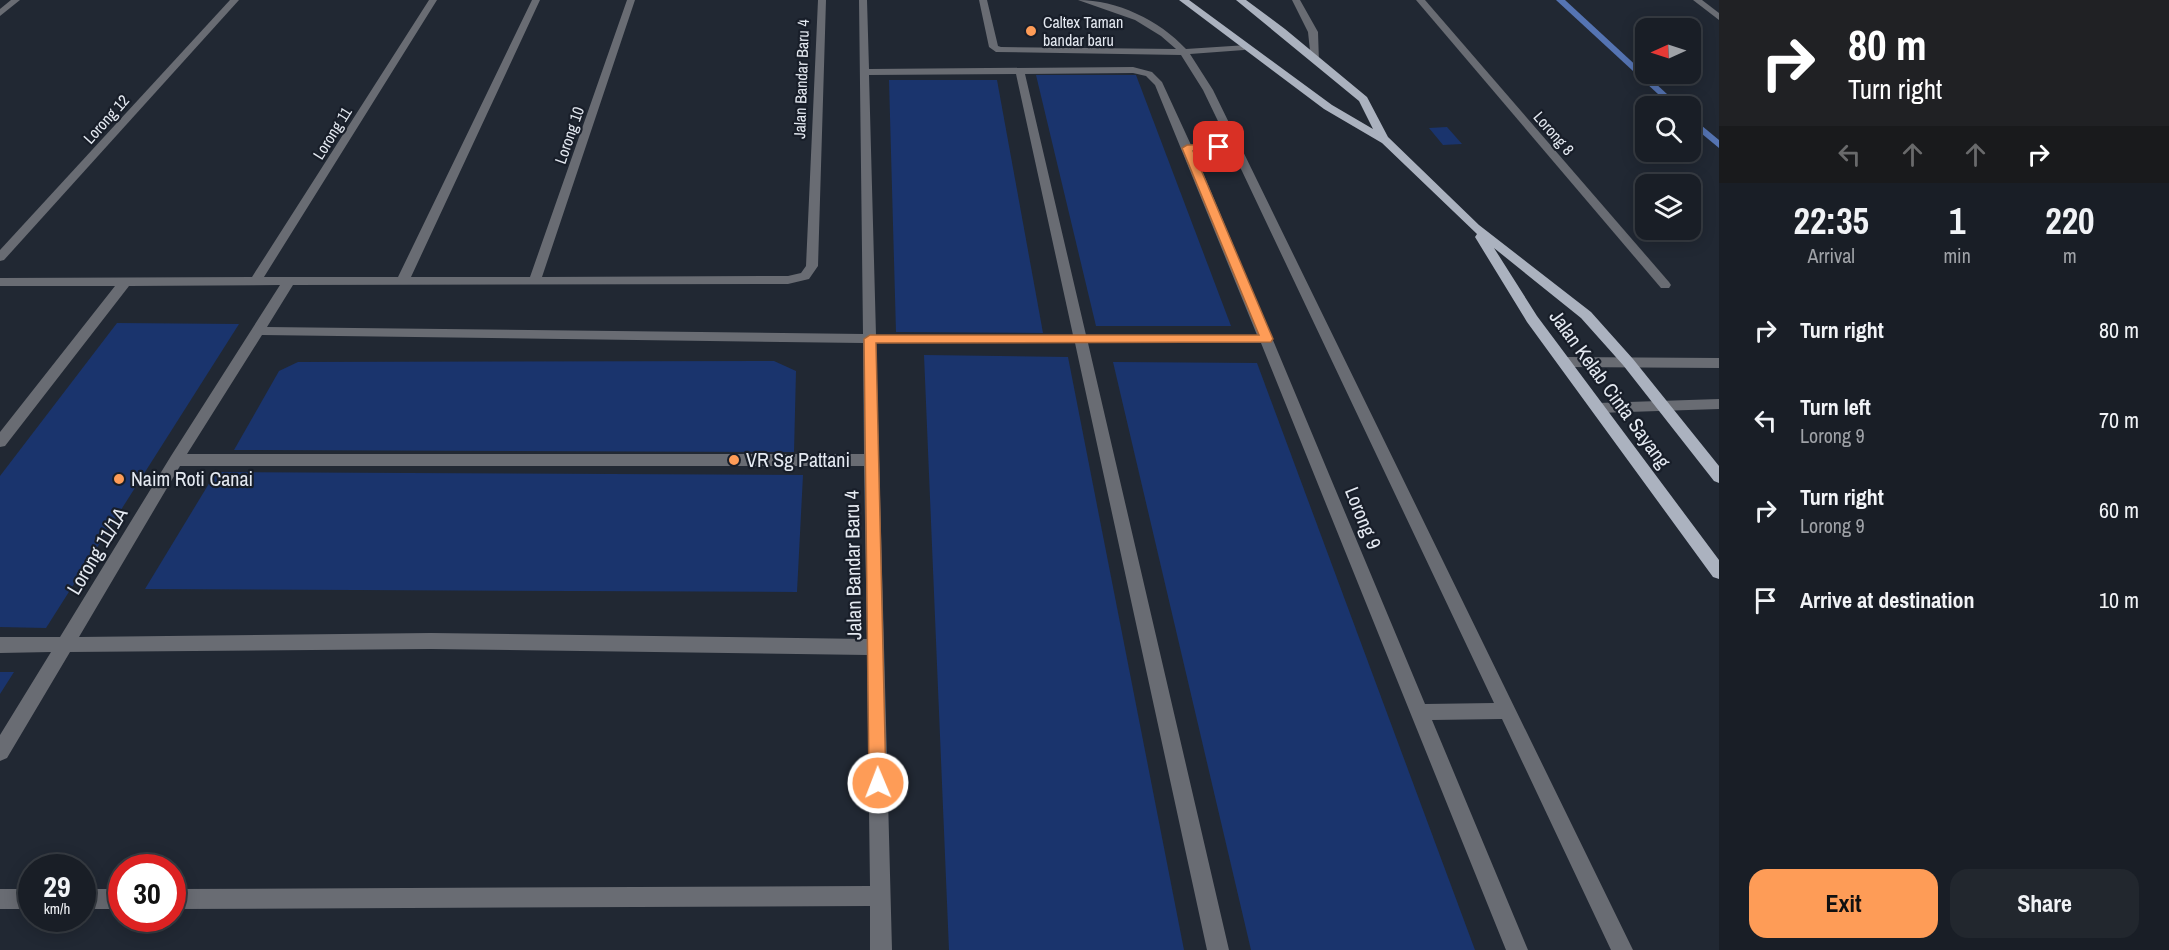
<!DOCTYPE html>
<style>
body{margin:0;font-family:"Archivo Narrow",sans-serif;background:#22272e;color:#f1f3f6;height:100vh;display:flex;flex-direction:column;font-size:22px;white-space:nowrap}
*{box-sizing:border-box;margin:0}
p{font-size:20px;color:#9fa2a7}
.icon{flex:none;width:33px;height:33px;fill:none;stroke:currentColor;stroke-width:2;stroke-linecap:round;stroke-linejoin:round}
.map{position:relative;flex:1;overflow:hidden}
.sheet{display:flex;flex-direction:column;background:#191e26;width:450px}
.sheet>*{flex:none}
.guide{background:#202124;color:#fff;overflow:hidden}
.needle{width:39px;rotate:267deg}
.buttons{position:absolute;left:1635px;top:18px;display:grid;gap:12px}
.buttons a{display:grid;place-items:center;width:66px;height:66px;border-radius:12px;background:#191e26;box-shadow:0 3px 15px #0003,0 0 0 2px #373c43;font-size:30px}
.speed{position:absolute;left:18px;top:854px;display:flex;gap:12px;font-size:30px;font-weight:700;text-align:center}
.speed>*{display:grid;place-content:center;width:78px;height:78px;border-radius:50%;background:#191e26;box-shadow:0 3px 15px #0003,0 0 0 2px #373c43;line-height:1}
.speed small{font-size:15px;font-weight:400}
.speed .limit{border:9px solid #d22;background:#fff;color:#111}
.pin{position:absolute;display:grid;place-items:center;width:51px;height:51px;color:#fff;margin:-26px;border-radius:12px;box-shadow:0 3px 9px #0006}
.me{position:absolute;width:66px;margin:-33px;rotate:359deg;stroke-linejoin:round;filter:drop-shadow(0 0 4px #0008)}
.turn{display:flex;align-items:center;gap:21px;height:126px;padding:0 30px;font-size:27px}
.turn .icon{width:78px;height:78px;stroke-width:2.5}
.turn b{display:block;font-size:42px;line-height:51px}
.lanes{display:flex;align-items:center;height:57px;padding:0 30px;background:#0003;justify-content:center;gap:30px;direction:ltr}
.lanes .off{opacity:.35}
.eta{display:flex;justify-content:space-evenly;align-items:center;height:102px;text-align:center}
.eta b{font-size:36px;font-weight:700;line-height:42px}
.primary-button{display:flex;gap:12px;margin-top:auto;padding:12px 30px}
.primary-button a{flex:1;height:69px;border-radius:18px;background:#fe9c57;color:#111;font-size:24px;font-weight:700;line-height:69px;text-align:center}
.primary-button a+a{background:#22272e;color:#f1f3f6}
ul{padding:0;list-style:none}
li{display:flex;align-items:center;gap:18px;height:90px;padding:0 30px}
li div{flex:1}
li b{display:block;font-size:22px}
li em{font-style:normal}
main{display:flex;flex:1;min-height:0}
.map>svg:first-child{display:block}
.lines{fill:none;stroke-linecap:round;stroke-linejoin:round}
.stream{fill:#5574b3;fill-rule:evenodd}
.building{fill:#1a346d}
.minor{fill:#696c73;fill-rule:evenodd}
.major{fill:#abb2bf;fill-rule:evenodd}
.route{fill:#fe9c57;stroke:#a56539;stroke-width:1.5}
.poi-dot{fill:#fe9c57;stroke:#181e29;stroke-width:2}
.labels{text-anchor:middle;stroke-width:4.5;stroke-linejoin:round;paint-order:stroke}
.far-poi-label{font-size:16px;fill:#e4e9f1;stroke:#181e29;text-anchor:start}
.far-street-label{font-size:16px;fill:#e4e9f1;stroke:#181e29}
.street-label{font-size:20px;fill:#e4e9f1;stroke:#181e29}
.poi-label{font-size:20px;fill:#e4e9f1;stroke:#181e29;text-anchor:start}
</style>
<main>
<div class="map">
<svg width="1719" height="950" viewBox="0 0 1719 950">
<rect width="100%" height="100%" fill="#212833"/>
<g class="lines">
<g class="stream">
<path d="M1556 0H1565L1680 106H1671Z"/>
<path d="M1690 116 1719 140V148L1690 124Z"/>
</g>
</g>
<g class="building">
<path d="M1036 75H1136L1231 326H1096Z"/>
<path d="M889 80H997L1043 333 896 332Z"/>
<path d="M1447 127 1462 144 1443 145 1429 128Z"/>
<path d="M117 323 239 324 46 628 0 627V476Z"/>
<path d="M924 355 1068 357 1184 950H949Z"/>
<path d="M774 361 796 371 794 452 234 450 279 371 298 362Z"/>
<path d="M1113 362 1257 363 1475 950H1251Z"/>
<path d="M216 472 803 475 797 592 145 589Z"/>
<path d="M0 672H14L0 694Z"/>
</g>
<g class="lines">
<g class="minor">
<path d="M11 0H20L0 16V9Z"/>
<path d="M230 0H239L4 260 0 261V250Z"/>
<path d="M429 0H437L264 277H398L532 0H540L411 277H530L627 0H635L542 277 788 276 801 273 806 266 818 0H826L818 266 809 279 788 284 293 285 267 327 863 334 859 0H867L869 69 1133 67 1152 72 1162 82 1191 145 1229 144 1203 90 1181 55 996 52 989 47 979 0H987L998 46 1001 47 1176 49 1161 36 1135 20 1078 0C1117 0 1159 20 1186 49L1247 45 1249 47 1244 50 1190 54 1213 90 1633 950H1611L1502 719 1432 720 1528 950H1506L1261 343H1088L1229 950H1207L1075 343H876L892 950H870V906L172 909V889L870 886 867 655 431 649 70 652 7 758 0 761V735L51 652 0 653V637H60L171 456 280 285 129 286 5 446 0 447V432L115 286H0V278L252 277ZM1133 73 1146 76 1155 85 1257 335H1086L1025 74ZM1016 74 1073 335H876L869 75ZM1232 150 1494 703 1425 704 1194 151ZM262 335 863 343 864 454H187ZM180 466H864L867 639 431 633 79 637Z"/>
<path d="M1292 0H1300L1318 32 1319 62 1311 60 1308 32Z"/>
<path d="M1416 0H1425L1669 282 1671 285 1669 288H1661Z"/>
<path d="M1693 0H1702L1719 13V20Z"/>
<path d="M1565 357 1719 358V368L1565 367 1558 362Z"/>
<path d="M1719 399V409L1598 413 1591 408 1598 403Z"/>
<rect x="0" y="889" width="32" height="20"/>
<rect x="82" y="889" width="40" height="20"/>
</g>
<path class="major" d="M1179 0H1189L1332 105 1373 129 1359 101 1236 0H1246L1285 29 1367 97 1388 137 1479 225 1591 312 1633 359 1719 466V483L1714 481 1623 365 1581 318 1494 248 1537 316 1719 560V579L1713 577 1527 322 1475 237 1477 234 1382 143 1324 109Z"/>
</g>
<path class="route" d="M1219 144 1224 147 1222 149 1193 151 1273 339 1271 342 876 343 886 783 884 789 878 791 872 789 869 783 864 339 870 335H1259L1182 148 1187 145Z"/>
<g class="poi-dot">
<circle cx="1031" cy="31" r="6"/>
<circle cx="734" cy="460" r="6"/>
<circle cx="119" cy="479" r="6"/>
</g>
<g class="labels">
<g class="far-poi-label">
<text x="1043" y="28">Caltex Taman<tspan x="1043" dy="18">bandar baru</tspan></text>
</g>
<g class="far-street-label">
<text transform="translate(801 79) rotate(-88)" y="6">Jalan Bandar Baru 4</text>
<text transform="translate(106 119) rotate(-48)" y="6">Lorong 12</text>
<text transform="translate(332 133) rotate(-58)" y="6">Lorong 11</text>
<text transform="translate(1554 133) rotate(49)" y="6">Lorong 8</text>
<text transform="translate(569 135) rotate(-71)" y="6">Lorong 10</text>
</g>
<g class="street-label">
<text transform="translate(1610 389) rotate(54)" y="7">Jalan Kelab Cinta Sayang</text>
<text transform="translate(1363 518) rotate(68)" y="7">Lorong 9</text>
<text transform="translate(97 551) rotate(-59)" y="7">Lorong 11/1A</text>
<text transform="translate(853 565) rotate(-91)" y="7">Jalan Bandar Baru 4</text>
</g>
<g class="poi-label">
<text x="746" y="467">VR Sg Pattani</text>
<text x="131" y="486">Naim Roti Canai</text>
</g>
</g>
</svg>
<div class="buttons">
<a><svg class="needle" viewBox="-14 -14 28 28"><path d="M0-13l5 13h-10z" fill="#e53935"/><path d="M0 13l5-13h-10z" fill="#9fa2a7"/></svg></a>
<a><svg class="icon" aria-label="search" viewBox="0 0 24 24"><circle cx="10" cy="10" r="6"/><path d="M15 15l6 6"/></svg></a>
<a><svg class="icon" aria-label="layers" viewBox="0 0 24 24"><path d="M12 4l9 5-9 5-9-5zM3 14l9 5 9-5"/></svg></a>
</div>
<div class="speed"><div>29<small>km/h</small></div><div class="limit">30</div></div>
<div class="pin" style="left:1219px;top:147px;background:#d93025"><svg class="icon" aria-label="arrive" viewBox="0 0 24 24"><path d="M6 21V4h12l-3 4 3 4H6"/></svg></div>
<svg class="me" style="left:878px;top:783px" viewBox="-20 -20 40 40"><circle r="17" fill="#fe9c57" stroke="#fff" stroke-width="3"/><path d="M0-11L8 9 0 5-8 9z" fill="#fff"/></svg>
</div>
<section class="sheet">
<div class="guide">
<div class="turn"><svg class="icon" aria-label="right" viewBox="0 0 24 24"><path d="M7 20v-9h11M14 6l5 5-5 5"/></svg><div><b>80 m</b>Turn right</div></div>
<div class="lanes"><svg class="icon off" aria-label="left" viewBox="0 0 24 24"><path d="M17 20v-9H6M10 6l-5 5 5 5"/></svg><svg class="icon off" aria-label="ahead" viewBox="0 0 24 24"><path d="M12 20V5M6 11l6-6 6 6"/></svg><svg class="icon off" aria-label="ahead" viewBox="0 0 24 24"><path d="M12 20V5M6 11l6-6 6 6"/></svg><svg class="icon" aria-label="right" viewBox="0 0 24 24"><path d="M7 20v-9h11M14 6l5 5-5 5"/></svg></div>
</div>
<div class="eta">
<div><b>22:35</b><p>Arrival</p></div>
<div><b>1</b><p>min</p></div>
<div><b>220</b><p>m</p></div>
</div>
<ul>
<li><svg class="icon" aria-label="right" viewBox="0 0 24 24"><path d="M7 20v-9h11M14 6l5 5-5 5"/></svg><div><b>Turn right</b></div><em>80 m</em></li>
<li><svg class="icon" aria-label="left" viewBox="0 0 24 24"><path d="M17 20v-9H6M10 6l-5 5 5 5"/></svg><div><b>Turn left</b><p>Lorong 9</p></div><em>70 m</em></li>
<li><svg class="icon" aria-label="right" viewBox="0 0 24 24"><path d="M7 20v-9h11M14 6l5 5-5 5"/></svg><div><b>Turn right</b><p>Lorong 9</p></div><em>60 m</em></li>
<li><svg class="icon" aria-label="arrive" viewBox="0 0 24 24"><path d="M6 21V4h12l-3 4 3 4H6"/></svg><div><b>Arrive at destination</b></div><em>10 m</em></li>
</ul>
<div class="primary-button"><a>Exit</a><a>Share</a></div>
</section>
</main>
